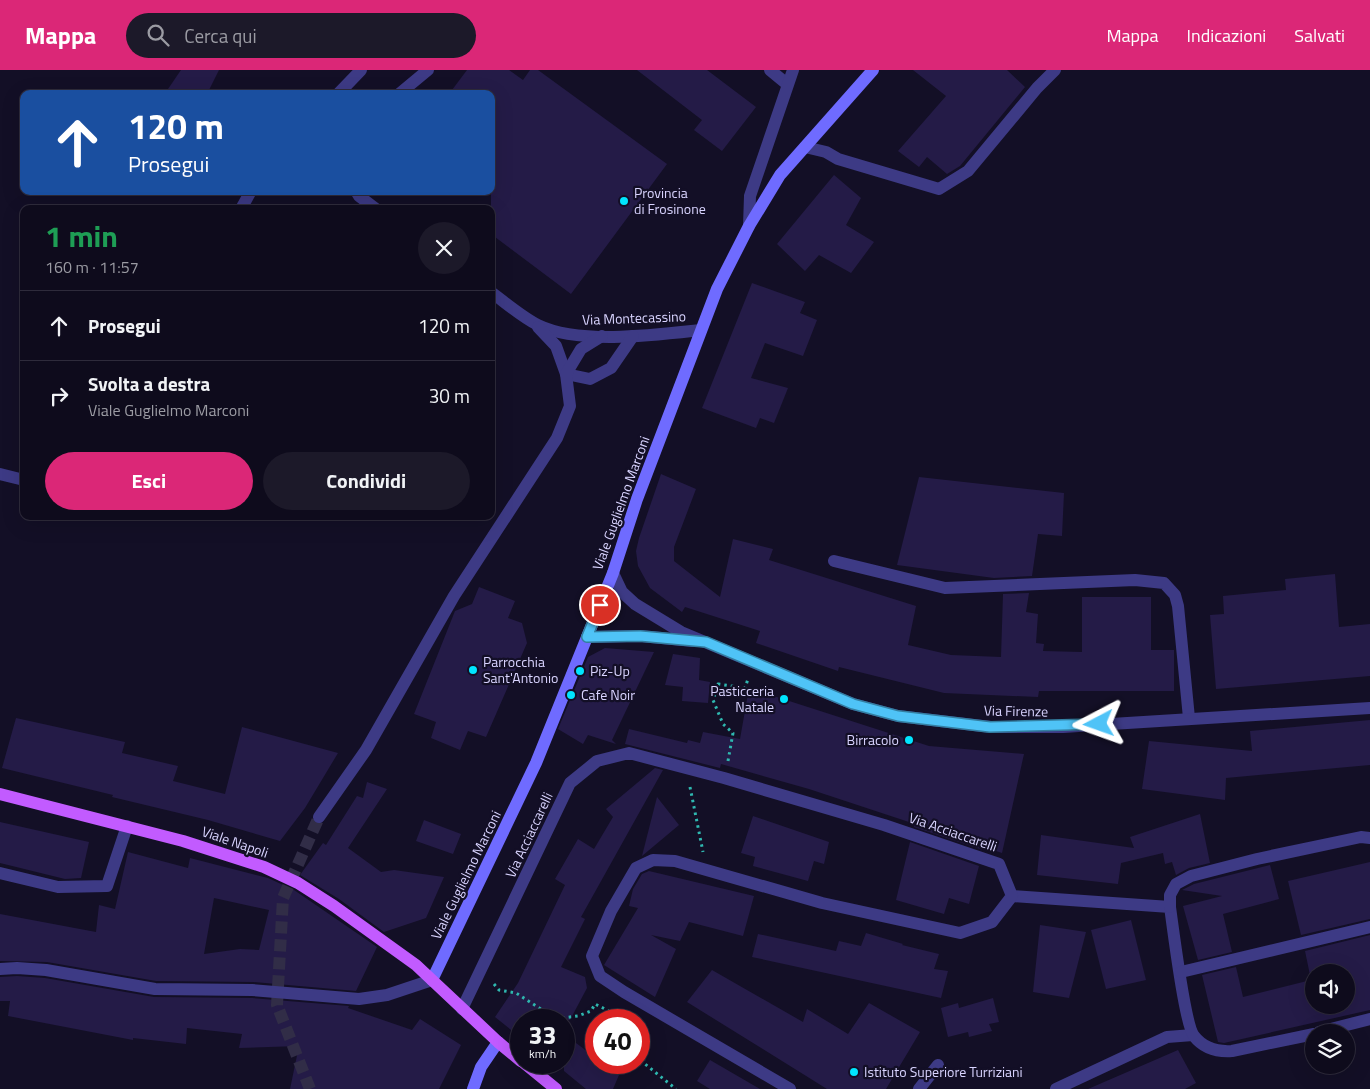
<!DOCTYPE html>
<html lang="it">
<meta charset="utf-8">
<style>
body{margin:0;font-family:"Titillium Web",sans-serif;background:#1c1929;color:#f1f3f6;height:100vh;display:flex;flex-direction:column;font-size:19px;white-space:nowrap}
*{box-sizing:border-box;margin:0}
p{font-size:16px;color:#9b9ba3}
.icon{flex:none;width:28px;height:28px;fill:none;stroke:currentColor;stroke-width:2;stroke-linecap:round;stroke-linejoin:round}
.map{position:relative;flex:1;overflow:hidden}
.side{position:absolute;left:20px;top:135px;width:475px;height:315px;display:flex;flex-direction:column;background:#0e0b1c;border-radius:10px;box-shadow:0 5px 20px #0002,0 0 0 1px #2e2b3b}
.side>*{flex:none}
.banner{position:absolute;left:20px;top:20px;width:475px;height:105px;border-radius:10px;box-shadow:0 5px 20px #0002,0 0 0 1px #2e2b3b;background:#1a4fa0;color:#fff;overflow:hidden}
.controls{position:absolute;left:1305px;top:894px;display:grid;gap:10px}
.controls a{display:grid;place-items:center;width:50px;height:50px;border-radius:50%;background:#0e0b1c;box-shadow:0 5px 20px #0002,0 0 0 1px #2e2b3b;font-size:25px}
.speed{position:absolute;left:510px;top:939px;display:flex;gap:10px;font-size:25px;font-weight:700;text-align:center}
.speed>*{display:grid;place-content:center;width:65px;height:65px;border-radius:50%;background:#0e0b1c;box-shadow:0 5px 20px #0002,0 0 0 1px #2e2b3b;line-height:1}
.speed small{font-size:12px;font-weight:400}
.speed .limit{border:8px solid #d22;background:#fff;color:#111}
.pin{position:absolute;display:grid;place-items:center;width:42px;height:42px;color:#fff;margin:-21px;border:2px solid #fff;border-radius:50%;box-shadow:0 1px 5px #0007}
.me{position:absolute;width:55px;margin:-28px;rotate:266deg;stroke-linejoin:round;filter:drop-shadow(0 0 4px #0008)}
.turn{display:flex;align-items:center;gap:18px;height:105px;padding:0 25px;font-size:22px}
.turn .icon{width:65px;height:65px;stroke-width:2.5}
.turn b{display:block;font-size:35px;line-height:42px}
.round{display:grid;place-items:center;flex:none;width:52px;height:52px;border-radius:26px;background:#1c1929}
.summary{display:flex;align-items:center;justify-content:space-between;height:85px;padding:0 25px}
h1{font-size:30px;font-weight:700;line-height:38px;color:#1e9e55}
.button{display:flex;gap:10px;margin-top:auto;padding:10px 25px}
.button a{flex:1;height:58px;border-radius:30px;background:#db2777;color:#fff;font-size:20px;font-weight:700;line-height:58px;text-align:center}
.button a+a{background:#1c1929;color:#f1f3f6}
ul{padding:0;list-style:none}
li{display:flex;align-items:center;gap:15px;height:70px;padding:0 25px;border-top:1px solid #2e2b3b}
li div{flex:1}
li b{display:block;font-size:19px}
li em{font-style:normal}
header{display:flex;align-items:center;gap:30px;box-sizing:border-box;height:70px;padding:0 25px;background:#db2777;color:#fff}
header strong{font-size:24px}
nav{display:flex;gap:28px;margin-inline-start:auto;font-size:18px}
.search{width:350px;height:45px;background:#1c1929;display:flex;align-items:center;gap:12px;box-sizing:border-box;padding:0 18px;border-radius:28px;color:#9b9ba3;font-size:19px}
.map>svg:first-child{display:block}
.building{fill:#241b47;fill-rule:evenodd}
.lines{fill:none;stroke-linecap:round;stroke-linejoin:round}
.minor-tunnel{stroke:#312d47;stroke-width:12;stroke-dasharray:12 6;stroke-linecap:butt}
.path{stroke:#2fb8b0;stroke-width:3;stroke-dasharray:2.5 4;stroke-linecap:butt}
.service{stroke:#3d3a85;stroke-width:12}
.minor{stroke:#3d3a85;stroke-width:12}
.tertiary{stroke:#3d3a85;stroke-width:12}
.secondary{stroke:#6f6bff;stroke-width:12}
.primary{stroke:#c25bff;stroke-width:12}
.route-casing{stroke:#337fa1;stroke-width:12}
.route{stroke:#4fc3f7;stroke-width:9}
.poi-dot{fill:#00e5ff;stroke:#130f26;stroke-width:2}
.labels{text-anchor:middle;stroke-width:4.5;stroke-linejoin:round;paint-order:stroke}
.poi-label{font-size:14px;fill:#d9d4ff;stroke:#130f26;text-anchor:start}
.street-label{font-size:14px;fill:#d9d4ff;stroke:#130f26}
</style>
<header>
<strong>Mappa</strong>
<div class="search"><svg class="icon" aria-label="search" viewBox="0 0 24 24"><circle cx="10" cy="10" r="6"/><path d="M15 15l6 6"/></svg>Cerca qui</div>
<nav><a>Mappa</a><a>Indicazioni</a><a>Salvati</a></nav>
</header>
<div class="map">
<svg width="1370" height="1019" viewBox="0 0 1370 1019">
<rect width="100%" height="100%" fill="#130f26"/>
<g class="building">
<path d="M181 0H219L207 24H180L168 19Z"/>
<path d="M467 0H509L523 10 530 0H538L667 94 571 224 491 164V24H449Z"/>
<path d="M637 0H707L756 37 722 81 694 60 702 50Z"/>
<path d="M913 0H1007L1025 17 960 96 947 104 927 87 919 97 898 81 946 26Z"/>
<path d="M834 105 861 128 846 155 874 172 851 203 819 185 805 201 777 174Z"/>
<path d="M752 213 805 232 800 243 817 250 803 286 765 273 751 308 788 318 774 353 760 348 756 358 702 338Z"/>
<path d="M661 404 696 419 674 477V491L720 527 733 469 773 479 769 490 916 536 908 575 951 585 1001 587 1003 524 1029 523 1026 542 1038 544 1036 573 1044 574 1043 581 1082 582V527H1151V580H1174V621H1039L1038 627 944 623 839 597 838 601 756 573 760 561 685 537 682 542 650 518 638 496 636 481 639 468Z"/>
<path d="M919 407 1064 423 1062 466 1038 464 1032 506 994 508 897 495Z"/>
<path d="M1335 504 1339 557 1370 554V606L1216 619 1210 545 1224 544 1223 526 1286 520 1285 509Z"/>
<path d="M479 517 515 531 508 548 522 553 527 573 486 667 468 661 460 680 431 668 436 652 414 644 455 541 472 534Z"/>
<path d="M605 578 654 582 612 670 616 674 588 665 583 674 558 659 588 587Z"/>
<path d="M673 584 700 588 699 610 710 612 708 633 682 631 683 617 665 615Z"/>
<path d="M749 618 929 676 1024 684 1002 783 984 777 983 780 914 757 915 754 809 719 721 694 720 698 625 674 629 659 687 673 688 670 700 673 703 662 740 669Z"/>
<path d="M16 648 125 672 122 683 178 696 173 711 225 724 242 657 338 683 305 738 280 771 208 750 112 727 113 725 2 698Z"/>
<path d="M1370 650V695L1226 708 1225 730 1142 719 1149 671 1252 681 1250 661Z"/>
<path d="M655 698 663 700 581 847 585 849 561 897 585 907 587 918 570 950H521V968L495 947 518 913 565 815 555 809 578 769 594 779 613 747 606 739Z"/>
<path d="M367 712 387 719 348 778 381 802 394 800 444 807 426 848 384 862 339 829 300 805 323 773 326 775 357 726 363 728Z"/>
<path d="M657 727 679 755 642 786Z"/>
<path d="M1200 744 1210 793 1189 798 1176 805 1172 792 1165 794 1163 783 1121 793 1118 814 1037 805 1041 765 1134 778 1130 767Z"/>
<path d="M753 746 829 772 824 794 814 791 808 811 753 796 755 787 741 783Z"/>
<path d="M424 750 461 764 453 784 416 771Z"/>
<path d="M0 752 89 772 81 808 65 809 0 793Z"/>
<path d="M910 772 979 796 969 834 949 828 944 844 896 830Z"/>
<path d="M128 782 188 798 190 788 268 808 294 820 377 877 356 921 253 912 156 911 47 892 0 891V844L96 862 99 835 115 839ZM214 828 269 840 259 880 240 879 204 884Z"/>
<path d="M1370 792V849L1301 865 1288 811Z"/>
<path d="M1270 795 1279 829 1223 844 1232 882 1198 890 1183 836 1222 826 1182 820 1194 814Z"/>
<path d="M649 801 754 826 743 866 689 852 680 871 651 865 676 879 655 927 604 895 638 838 629 836 633 819 642 804Z"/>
<path d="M1131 850 1146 910 1106 919 1091 860Z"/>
<path d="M1040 855 1086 862 1069 928 1033 922Z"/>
<path d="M866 863 903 874 902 875 939 884 934 899 948 901 941 928 752 887 758 864 836 881 839 871 861 876Z"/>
<path d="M1370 865V940L1224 973 1218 972 1202 905 1236 897 1243 927 1311 910 1305 881ZM1314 902H1346V935H1314Z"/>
<path d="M712 900 803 952 807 939 848 964 869 933 920 962 886 1019H827L687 932Z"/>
<path d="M17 906 45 908 154 927 252 928 349 936 348 938 412 960 420 949 461 975 439 1019H290L299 976 239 978 242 964 187 958 186 974 133 968V970L8 946 10 931H0V907Z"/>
<path d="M993 928 999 952 989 954 992 961 969 967 968 962 948 967 941 938 958 933 959 938Z"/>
<path d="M564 964 596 988V992H603L619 1005 613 1019H586L564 1001Z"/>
<path d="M1178 980 1196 1013 1185 1019H1088Z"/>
<path d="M710 990 760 1019H710L697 1011Z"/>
</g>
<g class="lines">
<path class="minor-tunnel" d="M310 1019 277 935 283 828 319 747"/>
<g class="path">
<path d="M728 691 733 663 723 654 713 630 718 614 745 618 748 609"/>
<path d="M690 717 703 782"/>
<path d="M494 914 499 920 516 923 547 943 562 948 578 946 591 941 595 934 617 945 620 939"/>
<path d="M617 945 625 950"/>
<path d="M639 976 645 994 676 1019"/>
</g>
<g class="service">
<path d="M770 0 787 14"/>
<path d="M805 77 826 82 838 89 939 119 968 101 1037 18 1055 0"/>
<path d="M834 491 945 518 1135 510 1164 513 1175 525 1178 536 1189 648"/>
<path d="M1056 1019 1167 967 1193 965"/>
</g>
<g class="minor">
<path d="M338 24 361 0"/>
<path d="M399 24 428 0"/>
<path d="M356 121 359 126 376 139"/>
<path d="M241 139 251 121"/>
<path d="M749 156 750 126 793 0"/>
<path d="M491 222C506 233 522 247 538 255 579 275 656 265 701 260"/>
<path d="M538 257 556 276 566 304 590 309 611 298 633 266"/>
<path d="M0 404 24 410"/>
<path d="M319 747 366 680 454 526 557 368 570 336 566 304 581 279 602 266"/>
<path d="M0 803 58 817 107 816 127 756"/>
<path d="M1012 826 1170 837C1173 858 1185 955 1194 966 1204 979 1217 982 1232 981L1314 964"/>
<path d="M1170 837V825L1176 814 1191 806 1257 789 1361 767 1370 768"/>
<path d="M0 899 17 898 46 900 155 919 252 920 359 929 387 925 432 910"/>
<path d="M1181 902 1370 857"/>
<path d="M462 939 570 713 597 691 629 683 724 708 884 755 999 794 1012 826 992 852 960 863 822 833 675 791 653 790 636 798 611 841 592 886 600 906 624 922 790 1019"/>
<path d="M1319 962 1370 949"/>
<path d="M919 1019 938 995"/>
</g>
<g class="tertiary">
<path d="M613 503 622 522 635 534 681 562 853 634 898 646 991 657H1063L1370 638"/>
<path d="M587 567 640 566 693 571"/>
</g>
<g class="secondary">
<path d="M432 910 536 693 613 503 637 429 717 219 749 156 780 105 873 0"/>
<path d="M473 1019 481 997 498 972"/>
</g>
<g class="primary">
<path d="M0 724 183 771 264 797 298 813 334 836 416 895 498 972 521 991"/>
<path d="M523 992 556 1019"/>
</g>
</g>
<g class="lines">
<defs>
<path id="route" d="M600 535 587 567 640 566 706 572 853 634 898 646 990 657 1099 654"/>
</defs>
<use href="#route" class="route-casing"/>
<use href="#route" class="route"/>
</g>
<g class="poi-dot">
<circle cx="624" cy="131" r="5"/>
<circle cx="473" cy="600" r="5"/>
<circle cx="580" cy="601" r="5"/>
<circle cx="571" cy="625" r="5"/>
<circle cx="784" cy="629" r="5"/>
<circle cx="909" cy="670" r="5"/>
<circle cx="854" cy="1002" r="5"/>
</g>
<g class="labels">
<g class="poi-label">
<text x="634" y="128">Provincia<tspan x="634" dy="16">di Frosinone</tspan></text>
<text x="483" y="597">Parrocchia<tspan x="483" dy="16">Sant'Antonio</tspan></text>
<text x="590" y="606">Piz-Up</text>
<text x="774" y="626" text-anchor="end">Pasticceria<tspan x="774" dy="16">Natale</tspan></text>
<text x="581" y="630">Cafe Noir</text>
<text x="899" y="675" text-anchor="end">Birracolo</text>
<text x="864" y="1007">Istituto Superiore Turriziani</text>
</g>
<g class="street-label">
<text transform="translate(634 248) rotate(-2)" y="5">Via Montecassino</text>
<text transform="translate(621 433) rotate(-70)" y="5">Viale Guglielmo Marconi</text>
<text transform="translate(1016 641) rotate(1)" y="5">Via Firenze</text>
<text transform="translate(953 762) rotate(19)" y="5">Via Acciaccarelli</text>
<text transform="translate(529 765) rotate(-65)" y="5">Via Acciaccarelli</text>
<text transform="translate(235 772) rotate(19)" y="5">Viale Napoli</text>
<text transform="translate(466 805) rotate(-64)" y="5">Viale Guglielmo Marconi</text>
</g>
</g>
</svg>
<div class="controls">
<a><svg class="icon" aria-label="sound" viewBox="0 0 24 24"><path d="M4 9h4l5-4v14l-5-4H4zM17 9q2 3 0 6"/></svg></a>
<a><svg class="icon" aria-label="layers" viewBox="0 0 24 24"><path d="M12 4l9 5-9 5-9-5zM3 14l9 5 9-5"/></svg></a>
</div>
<div class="speed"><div>33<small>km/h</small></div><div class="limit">40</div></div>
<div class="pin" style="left:600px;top:535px;background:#d93025"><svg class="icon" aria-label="arrive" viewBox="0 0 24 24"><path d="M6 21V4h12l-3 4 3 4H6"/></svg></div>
<svg class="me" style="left:1099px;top:654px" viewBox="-20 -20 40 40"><path d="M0-17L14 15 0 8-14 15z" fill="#4fc3f7" stroke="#fff" stroke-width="4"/></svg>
<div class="banner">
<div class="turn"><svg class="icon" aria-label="ahead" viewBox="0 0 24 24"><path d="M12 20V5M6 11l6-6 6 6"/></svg><div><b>120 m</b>Prosegui</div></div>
</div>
<section class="side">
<div class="summary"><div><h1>1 min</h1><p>160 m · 11:57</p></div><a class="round"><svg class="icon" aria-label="close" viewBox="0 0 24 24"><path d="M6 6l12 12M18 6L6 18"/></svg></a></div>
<ul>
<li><svg class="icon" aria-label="ahead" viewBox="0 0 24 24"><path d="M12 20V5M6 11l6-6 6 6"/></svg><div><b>Prosegui</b></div><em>120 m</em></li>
<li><svg class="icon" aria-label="right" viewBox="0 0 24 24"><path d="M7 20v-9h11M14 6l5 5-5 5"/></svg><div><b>Svolta a destra</b><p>Viale Guglielmo Marconi</p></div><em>30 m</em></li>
</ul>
<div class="button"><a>Esci</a><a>Condividi</a></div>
</section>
</div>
